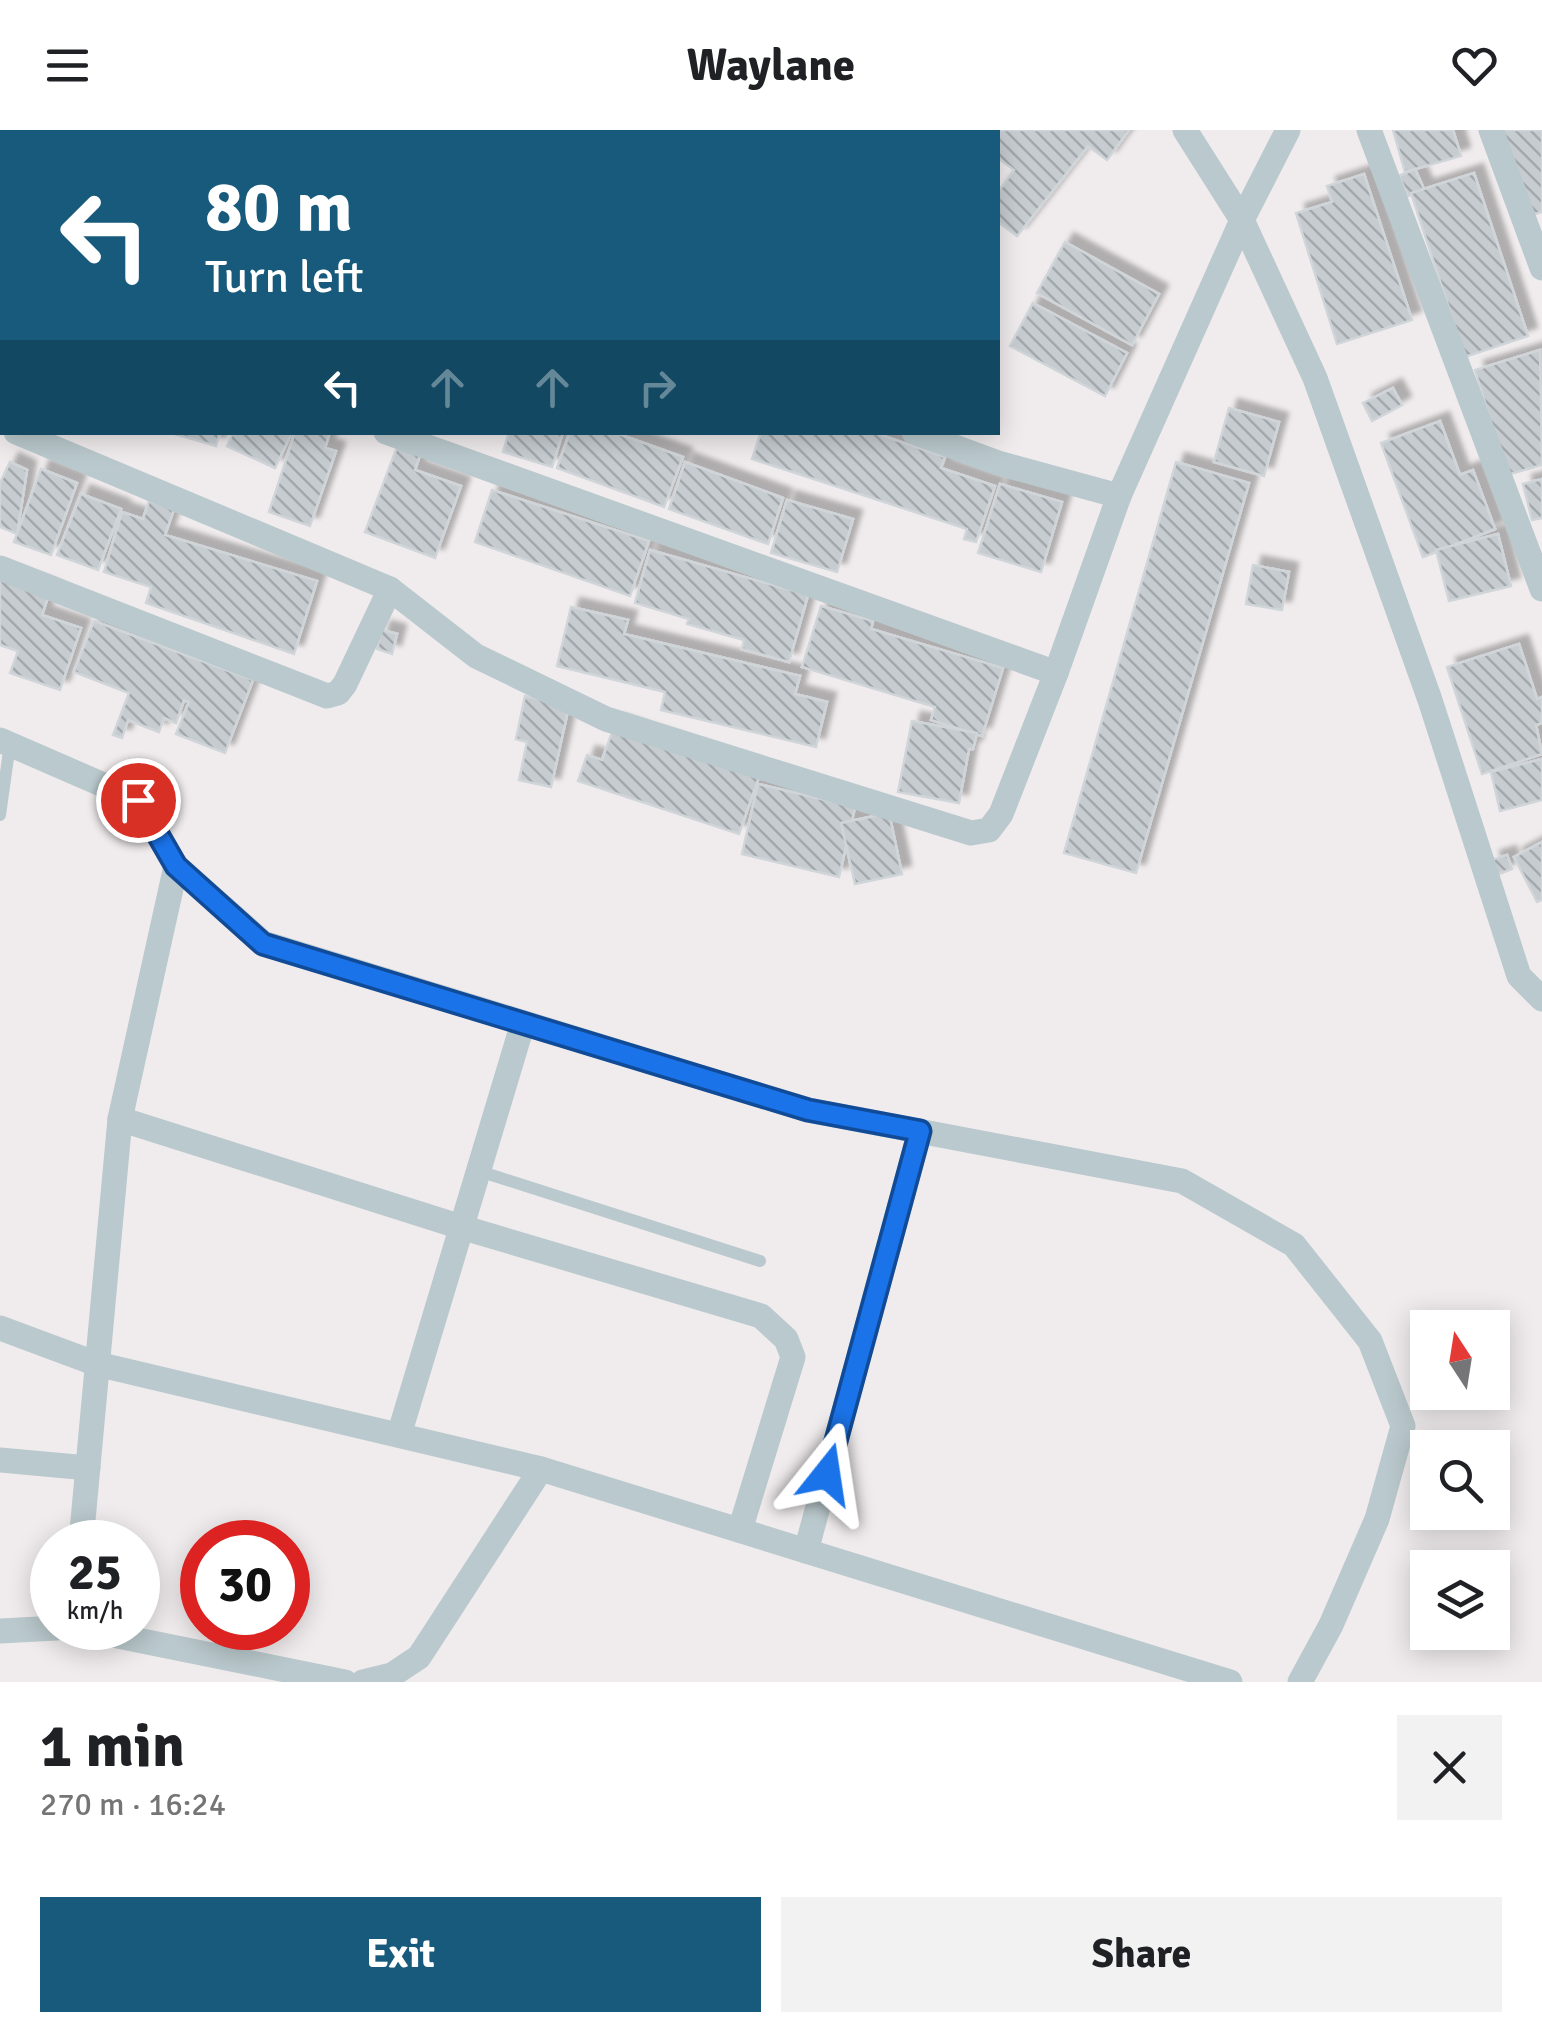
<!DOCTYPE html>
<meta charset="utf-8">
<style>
body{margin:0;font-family:Signika,sans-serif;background:#f2f2f2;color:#202124;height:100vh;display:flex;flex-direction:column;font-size:38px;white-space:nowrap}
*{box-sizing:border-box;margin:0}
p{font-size:32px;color:#757577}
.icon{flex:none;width:55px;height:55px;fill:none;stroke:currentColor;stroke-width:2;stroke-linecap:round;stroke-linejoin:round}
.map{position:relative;height:1552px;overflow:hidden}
.sheet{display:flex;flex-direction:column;background:#fff;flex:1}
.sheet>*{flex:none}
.hud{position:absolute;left:0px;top:0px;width:1000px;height:305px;box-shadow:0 5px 25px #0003;background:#185a7c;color:#fff;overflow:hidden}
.needle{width:65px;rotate:348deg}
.tools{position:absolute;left:1410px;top:1180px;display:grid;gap:20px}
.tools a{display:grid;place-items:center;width:100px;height:100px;border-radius:0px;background:#fff;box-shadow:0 5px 25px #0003;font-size:50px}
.speed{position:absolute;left:30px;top:1390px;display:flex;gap:20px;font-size:50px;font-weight:700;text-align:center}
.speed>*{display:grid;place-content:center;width:130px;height:130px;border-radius:50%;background:#fff;box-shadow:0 5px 25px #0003;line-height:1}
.speed small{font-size:25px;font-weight:400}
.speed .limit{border:15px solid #d22;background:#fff;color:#111}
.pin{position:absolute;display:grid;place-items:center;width:85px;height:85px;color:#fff;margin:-42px;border:5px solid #fff;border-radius:50%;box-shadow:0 2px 10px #0007}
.me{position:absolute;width:110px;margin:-55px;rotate:15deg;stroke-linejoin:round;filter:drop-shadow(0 0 8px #0008)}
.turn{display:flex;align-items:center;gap:35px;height:210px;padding:0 40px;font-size:45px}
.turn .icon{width:130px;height:130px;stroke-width:2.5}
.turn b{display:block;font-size:70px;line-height:85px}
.lanes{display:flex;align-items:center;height:95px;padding:0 40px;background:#0003;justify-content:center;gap:50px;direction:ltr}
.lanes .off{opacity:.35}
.round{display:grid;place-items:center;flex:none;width:105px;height:105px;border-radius:0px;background:#f2f2f2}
.head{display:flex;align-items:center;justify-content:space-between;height:170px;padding:0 40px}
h1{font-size:60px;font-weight:700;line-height:75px}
.cta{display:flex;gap:20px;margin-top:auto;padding:20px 40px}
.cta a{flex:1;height:115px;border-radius:0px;background:#185a7c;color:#fff;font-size:40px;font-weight:700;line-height:115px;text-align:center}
.cta a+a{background:#f2f2f2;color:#202124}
header{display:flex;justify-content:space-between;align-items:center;height:130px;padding:0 40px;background:#fff;font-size:45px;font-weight:700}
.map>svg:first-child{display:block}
.building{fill:url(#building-back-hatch);stroke:#d0d5d9;stroke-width:2.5;filter:url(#shadow)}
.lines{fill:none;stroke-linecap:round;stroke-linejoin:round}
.service{stroke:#bac9cd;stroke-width:12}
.minor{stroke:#bac9cd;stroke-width:25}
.route-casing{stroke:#114b97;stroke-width:25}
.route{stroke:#1a73e8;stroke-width:18}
</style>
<header><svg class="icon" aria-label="menu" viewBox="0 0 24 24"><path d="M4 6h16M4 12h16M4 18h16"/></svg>Waylane<svg class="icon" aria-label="heart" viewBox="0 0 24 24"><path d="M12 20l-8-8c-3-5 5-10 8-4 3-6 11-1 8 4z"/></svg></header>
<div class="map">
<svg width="1542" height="1552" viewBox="0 0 1542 1552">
<defs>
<pattern id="building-back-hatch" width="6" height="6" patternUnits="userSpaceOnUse" patternTransform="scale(2.5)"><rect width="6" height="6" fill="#c6ccd0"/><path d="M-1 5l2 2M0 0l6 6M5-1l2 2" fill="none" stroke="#a2a8ac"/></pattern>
<filter id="shadow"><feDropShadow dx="9" dy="-9" stdDeviation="2.5" flood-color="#0004"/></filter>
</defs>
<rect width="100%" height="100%" fill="#f0eced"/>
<g class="building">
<path d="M1 0H128L134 2H2V29Z"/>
<path d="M248 0H394L248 2Z"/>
<path d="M997 0H1129L1107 30 1088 16 1017 106 998 92V62L1014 40 998 28Z"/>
<path d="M1393 0H1453L1461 26 1405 42Z"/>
<path d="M1499 0H1542V82L1529 86Z"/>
<path d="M1415 39 1424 59 1408 66 1399 46Z"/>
<path d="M1474 43 1528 206 1465 227 1411 63Z"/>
<path d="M1364 44 1412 190 1337 214 1296 83 1332 72 1327 56Z"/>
<path d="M1065 112 1159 164 1132 215 1037 163Z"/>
<path d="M1033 173 1127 223 1105 266 1010 216Z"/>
<path d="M1540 220 1542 335 1507 345 1475 240Z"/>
<path d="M1393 258 1402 275 1372 291 1363 273Z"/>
<path d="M1229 278 1279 292 1264 346 1214 332Z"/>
<path d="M1440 291 1460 345 1473 340 1495 399 1423 427 1381 313Z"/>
<path d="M168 302H220L216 316Z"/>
<path d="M233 302H287L291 304 275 338 227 316Z"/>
<path d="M295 302H330L325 318 336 321 310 396 269 382Z"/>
<path d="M509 302H563L552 337 503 322Z"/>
<path d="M570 302H613L683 327 664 377 557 338Z"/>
<path d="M761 302H872L945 327 941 338 995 356 976 412 964 409 967 399 752 329Z"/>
<path d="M397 317 420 325 415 340 461 356 435 428 365 402Z"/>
<path d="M10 332 27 340 17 404 0 397V353Z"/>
<path d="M685 332 783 368 768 414 669 379Z"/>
<path d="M1176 332 1249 353 1136 743 1064 723Z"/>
<path d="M41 339 77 353 51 425 14 412Z"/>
<path d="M1542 349V388L1532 390 1523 354Z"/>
<path d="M1000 354 1062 372 1041 442 978 423Z"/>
<path d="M492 360 649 411 630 466 475 412Z"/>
<path d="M81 364 121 379 98 440 57 425Z"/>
<path d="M787 370 853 389 837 442 771 423Z"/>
<path d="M149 371 174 379 165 405 317 451 294 524 146 473 151 457 104 442 122 382 143 389Z"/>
<path d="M1498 404 1511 456 1449 471 1436 420Z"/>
<path d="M650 420 808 465 789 532 742 519 744 510 687 494 689 489 635 473Z"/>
<path d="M1253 435 1289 442 1282 480 1246 474Z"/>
<path d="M0 444 50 461 42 485 81 498 60 560 10 543 18 521 0 515Z"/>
<path d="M821 476 873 491 871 499 1003 538 982 606 931 590 935 577 802 537Z"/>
<path d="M571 477 628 490 624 504 800 546 795 564 827 572 816 617 661 580 665 562 557 536Z"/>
<path d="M94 491 253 550 225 623 176 604 189 572 184 570 176 593 164 588 159 602 128 590 122 608 113 605 129 563 74 542Z"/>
<path d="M382 500 397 504 392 524 377 519Z"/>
<path d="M1519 514 1537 569 1542 567V593L1536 595 1542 624 1482 644 1447 537Z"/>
<path d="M525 566 569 576 551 657 519 650 527 612 516 609Z"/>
<path d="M912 591 977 603 973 619H969L959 673 898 662Z"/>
<path d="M615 594 760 644 739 704 578 651 587 625 602 630Z"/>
<path d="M1542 629V670L1500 681 1491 642Z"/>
<path d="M758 654 855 677 839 747 742 724Z"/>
<path d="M889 683 902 744 855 754 841 693Z"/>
<path d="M1542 712V770L1537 772 1514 727Z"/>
<path d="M1507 725 1512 739 1496 745 1491 730Z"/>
</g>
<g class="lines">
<g class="service">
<path d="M0 685 10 614"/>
<path d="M479 1041 760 1131"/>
</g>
<g class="minor">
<path d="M156 0 162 2"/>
<path d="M1288 0 1242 90 1315 248 1430 570 1519 846 1542 869"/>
<path d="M1369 0 1542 459"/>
<path d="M1491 0 1542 138"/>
<path d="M509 2 510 0"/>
<path d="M938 2 940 0"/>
<path d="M0 171 2 172"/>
<path d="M16 302 390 459 476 526 606 589 971 703 989 700 1001 684 1056 543 1119 366 1242 90 1185 0"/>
<path d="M386 302 1056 543"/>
<path d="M914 302 998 333 1119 366"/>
<path d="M0 438 327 566 338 563 345 554 390 459"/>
<path d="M0 610 138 670 176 736 263 813 808 980 1182 1051 1294 1115 1370 1211 1403 1296 1377 1389 1331 1495 1300 1552"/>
<path d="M120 989 461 1097 761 1186 786 1209 793 1227 740 1400"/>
<path d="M0 1198 97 1234 541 1339 1230 1552"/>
<path d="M399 1305 523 893"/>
<path d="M0 1330 88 1338"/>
<path d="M81 1412 120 989 176 736"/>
<path d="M806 1421 920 1001"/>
<path d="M78 1498 345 1552"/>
<path d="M0 1501 57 1498"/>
<path d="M363 1552 392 1545 419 1527 541 1339"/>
</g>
</g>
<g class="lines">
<defs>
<path id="route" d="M138 670 176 736 263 814 808 980 920 1001 827 1344"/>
</defs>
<use href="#route" class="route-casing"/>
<use href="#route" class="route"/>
</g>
</svg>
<div class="tools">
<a><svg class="needle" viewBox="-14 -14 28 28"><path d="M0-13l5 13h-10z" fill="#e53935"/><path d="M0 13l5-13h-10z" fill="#757577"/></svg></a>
<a><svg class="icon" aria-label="search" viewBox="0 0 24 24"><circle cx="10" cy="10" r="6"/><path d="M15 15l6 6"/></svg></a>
<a><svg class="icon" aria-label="layers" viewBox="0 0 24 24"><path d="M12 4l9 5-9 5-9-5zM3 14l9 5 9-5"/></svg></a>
</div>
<div class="speed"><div>25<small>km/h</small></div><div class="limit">30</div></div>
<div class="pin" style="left:138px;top:670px;background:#d93025"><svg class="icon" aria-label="arrive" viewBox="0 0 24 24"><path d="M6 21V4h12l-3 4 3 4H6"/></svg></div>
<svg class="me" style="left:827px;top:1344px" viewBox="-20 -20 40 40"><path d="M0-17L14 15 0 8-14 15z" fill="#1a73e8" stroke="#fff" stroke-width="4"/></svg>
<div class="hud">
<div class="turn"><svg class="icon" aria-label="left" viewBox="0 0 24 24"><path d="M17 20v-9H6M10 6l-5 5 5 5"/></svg><div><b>80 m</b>Turn left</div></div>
<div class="lanes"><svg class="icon" aria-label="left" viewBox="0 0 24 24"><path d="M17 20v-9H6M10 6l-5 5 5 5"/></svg><svg class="icon off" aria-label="ahead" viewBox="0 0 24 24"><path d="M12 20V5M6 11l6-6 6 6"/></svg><svg class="icon off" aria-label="ahead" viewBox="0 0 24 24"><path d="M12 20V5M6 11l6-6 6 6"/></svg><svg class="icon off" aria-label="right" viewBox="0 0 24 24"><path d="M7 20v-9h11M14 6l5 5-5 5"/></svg></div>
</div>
</div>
<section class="sheet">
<div class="head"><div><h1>1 min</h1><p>270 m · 16:24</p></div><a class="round"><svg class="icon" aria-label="close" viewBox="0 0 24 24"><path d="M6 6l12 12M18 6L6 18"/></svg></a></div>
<div class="cta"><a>Exit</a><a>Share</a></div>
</section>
